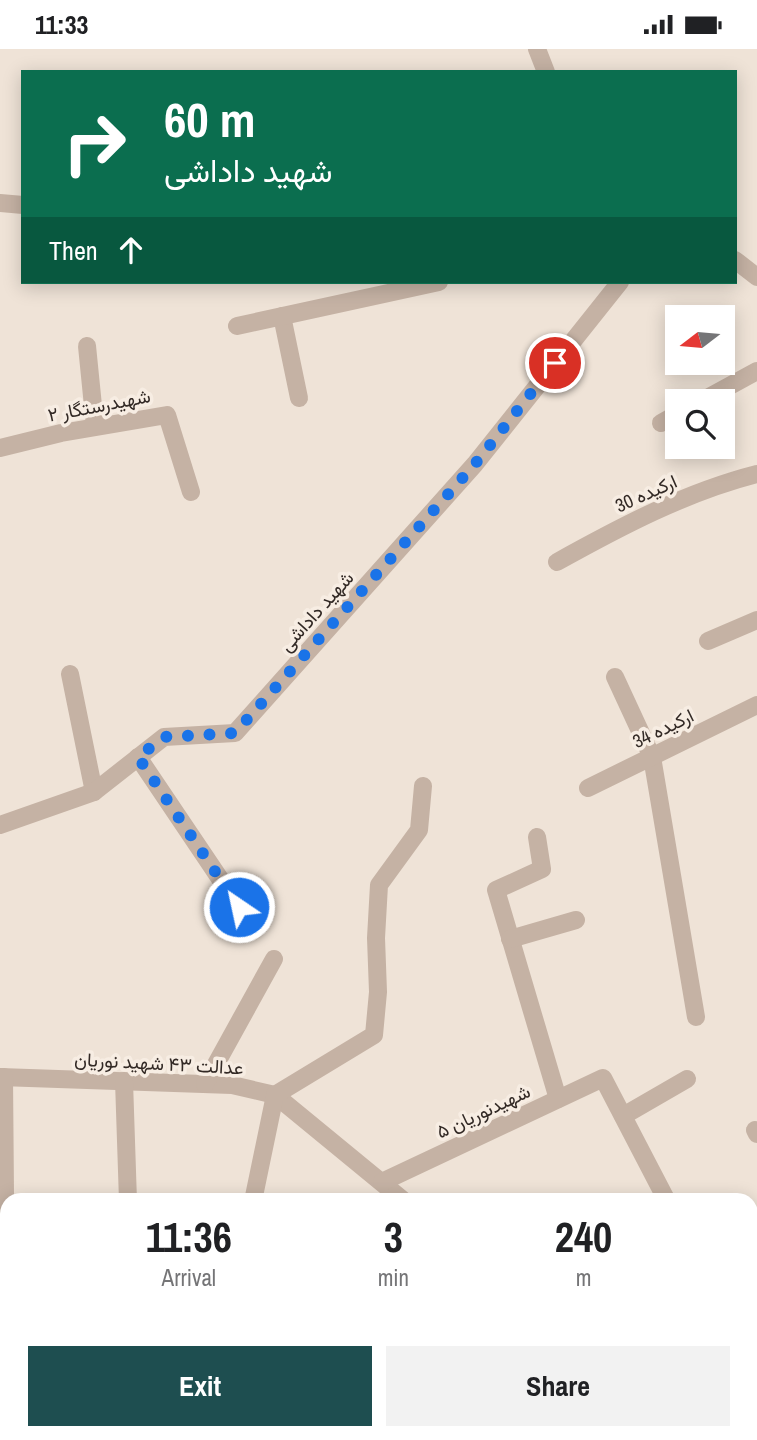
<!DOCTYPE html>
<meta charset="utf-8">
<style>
body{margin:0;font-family:"Archivo Narrow",Vazirmatn,sans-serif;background:#f2f2f2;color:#202124;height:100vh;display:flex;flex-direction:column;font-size:26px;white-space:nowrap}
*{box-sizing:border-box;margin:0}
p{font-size:23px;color:#757577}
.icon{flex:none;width:38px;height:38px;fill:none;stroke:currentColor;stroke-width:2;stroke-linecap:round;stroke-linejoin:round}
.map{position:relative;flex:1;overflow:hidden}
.drawer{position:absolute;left:0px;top:1144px;width:758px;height:247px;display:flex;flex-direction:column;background:#fff;border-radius:21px 21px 0 0;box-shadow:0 4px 18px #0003}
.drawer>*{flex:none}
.banner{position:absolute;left:21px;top:21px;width:716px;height:214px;border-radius:0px;box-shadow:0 4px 18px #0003;background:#0b6e4f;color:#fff;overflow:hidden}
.needle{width:46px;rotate:254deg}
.buttons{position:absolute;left:665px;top:256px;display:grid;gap:14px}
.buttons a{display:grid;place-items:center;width:70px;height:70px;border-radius:0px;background:#fff;box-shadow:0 4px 18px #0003;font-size:35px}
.pin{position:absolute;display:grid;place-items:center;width:60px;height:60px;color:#fff;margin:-30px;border:4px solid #fff;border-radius:50%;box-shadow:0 2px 7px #0007}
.me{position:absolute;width:77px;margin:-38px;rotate:326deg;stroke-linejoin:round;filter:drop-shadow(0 0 5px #0008)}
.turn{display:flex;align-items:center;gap:24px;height:147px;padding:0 28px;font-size:32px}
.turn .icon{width:91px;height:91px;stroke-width:2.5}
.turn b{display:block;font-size:49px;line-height:60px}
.then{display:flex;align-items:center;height:66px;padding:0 28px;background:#0003;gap:14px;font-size:26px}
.eta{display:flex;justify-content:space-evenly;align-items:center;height:119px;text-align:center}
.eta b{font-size:42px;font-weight:800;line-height:49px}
.button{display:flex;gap:14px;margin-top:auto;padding:14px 28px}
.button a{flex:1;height:80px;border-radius:0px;background:#1e4e50;color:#fff;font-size:28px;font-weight:800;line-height:80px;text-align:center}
.button a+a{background:#f2f2f2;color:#202124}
.status{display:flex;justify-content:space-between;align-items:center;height:49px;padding:0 35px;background:#fff;direction:ltr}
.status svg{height:19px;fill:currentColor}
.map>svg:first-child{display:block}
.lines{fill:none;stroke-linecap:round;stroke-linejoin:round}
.minor{stroke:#c5b2a4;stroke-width:18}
.route{stroke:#1a73e8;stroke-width:12;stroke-dasharray:0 21.6}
.labels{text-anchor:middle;stroke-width:7;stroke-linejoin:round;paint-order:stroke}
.street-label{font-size:19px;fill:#322925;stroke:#f7ede3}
</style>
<div class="status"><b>11:33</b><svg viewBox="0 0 49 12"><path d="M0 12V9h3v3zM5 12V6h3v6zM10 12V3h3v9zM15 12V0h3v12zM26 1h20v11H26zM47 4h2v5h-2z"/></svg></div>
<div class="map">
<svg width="757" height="1391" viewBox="0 0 757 1391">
<rect width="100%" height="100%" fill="#efe3d7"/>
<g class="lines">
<g class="minor">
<path d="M537 0 546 23"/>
<path d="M0 154 23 156"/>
<path d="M735 211 757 228"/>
<path d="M282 267 299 349"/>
<path d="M237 277 439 233"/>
<path d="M87 297 95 377"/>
<path d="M702 352 757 322"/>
<path d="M661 374 677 365"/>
<path d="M0 399 61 384 167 366 191 443"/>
<path d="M557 513C620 478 686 443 757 425"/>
<path d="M708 592 757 571"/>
<path d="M70 625 94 743"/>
<path d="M615 628 652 708 696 968"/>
<path d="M138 708 239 858"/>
<path d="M588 739 757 656"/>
<path d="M0 776 94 743 164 688 235 684 475 415 620 233"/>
<path d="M537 788 542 820 496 841 558 1050"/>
<path d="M510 890 576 871"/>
<path d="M0 1028 232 1036 275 1046 404 1152"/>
<path d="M4 1028 6 1260"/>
<path d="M124 1032 128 1152"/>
<path d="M205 1035 274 910"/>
<path d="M623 1067 687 1030"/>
<path d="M755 1081 757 1085"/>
<path d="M382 1133 603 1029 667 1152"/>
<path d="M253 1152 275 1046 374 986 378 943 376 889 379 836 419 781 423 737"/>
<path d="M751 1233 757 1227"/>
<path d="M751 1377 757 1373"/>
<path d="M232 1384V1391"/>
<path d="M725 1384 734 1388"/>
<path d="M359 1389 360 1384"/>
<path d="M0 1390 42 1384"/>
</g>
</g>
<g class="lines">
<path class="route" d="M239 858 138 708 164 688 235 684 475 415 555 314"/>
</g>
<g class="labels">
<g class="street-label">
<text transform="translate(99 356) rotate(-11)" y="7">شهیدرستگار ۲</text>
<text transform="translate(646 444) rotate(-24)" y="7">ارکیده 30</text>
<text transform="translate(316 562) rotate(-48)" y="7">شهید داداشی</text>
<text transform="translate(663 679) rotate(-26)" y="7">ارکیده 34</text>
<text transform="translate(159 1014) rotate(3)" y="7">عدالت ۴۳ شهید نوریان</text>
<text transform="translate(483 1062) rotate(-25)" y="7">شهیدنوریان ۵</text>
</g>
</g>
</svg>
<div class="buttons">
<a><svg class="needle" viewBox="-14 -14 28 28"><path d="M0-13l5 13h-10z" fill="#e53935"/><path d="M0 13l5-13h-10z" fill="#757577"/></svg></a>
<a><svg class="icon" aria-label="search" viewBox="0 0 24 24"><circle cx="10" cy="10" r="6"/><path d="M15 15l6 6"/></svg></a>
</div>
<div class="pin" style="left:555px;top:314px;background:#d93025"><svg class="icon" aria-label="arrive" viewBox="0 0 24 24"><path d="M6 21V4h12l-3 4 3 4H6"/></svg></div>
<svg class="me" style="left:239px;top:858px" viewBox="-20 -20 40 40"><circle r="17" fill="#1a73e8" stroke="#fff" stroke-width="3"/><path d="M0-11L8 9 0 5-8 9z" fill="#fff"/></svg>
<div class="banner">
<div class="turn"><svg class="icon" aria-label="right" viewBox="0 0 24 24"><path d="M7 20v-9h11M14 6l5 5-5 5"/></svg><div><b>60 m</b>شهید داداشی</div></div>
<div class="then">Then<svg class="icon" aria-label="ahead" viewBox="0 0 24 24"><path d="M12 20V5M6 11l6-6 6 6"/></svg></div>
</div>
<section class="drawer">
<div class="eta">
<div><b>11:36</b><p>Arrival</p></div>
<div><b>3</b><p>min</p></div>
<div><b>240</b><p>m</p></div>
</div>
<div class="button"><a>Exit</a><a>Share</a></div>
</section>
</div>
